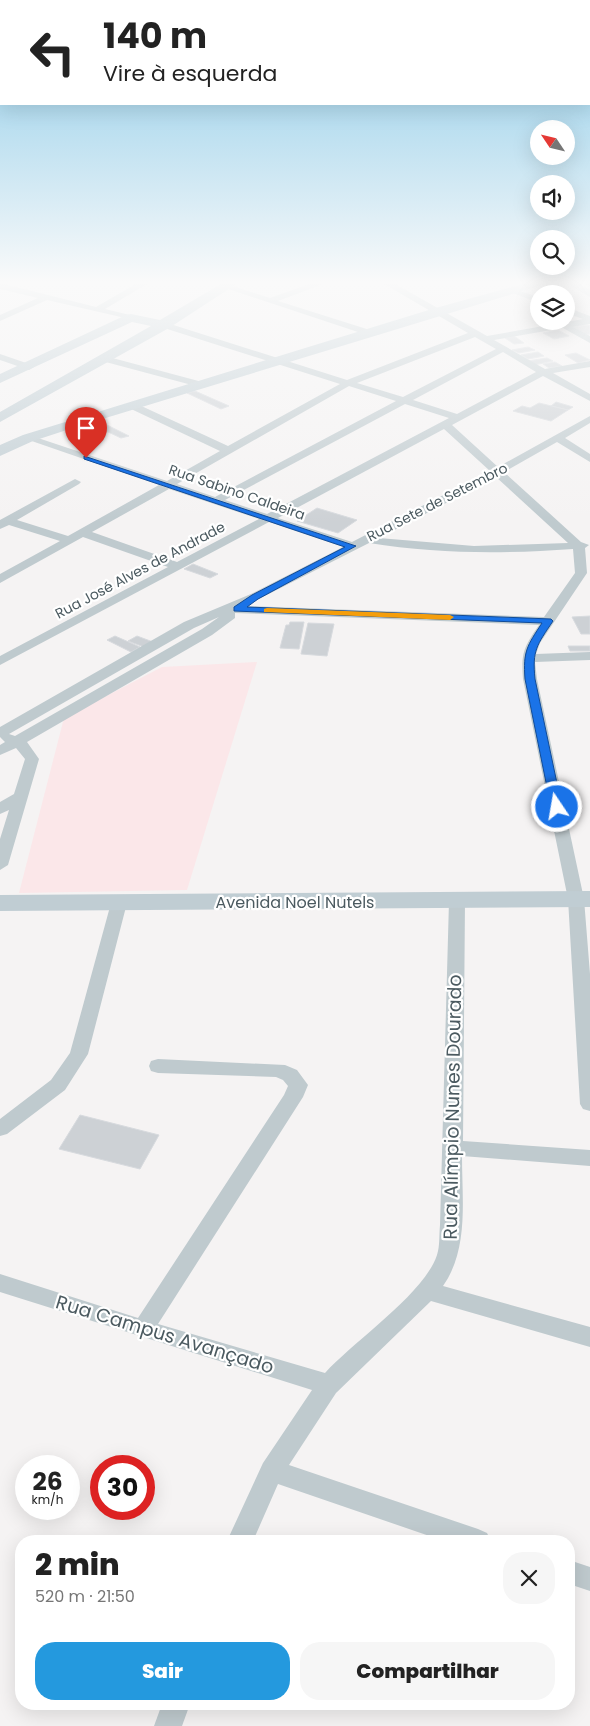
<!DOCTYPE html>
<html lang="pt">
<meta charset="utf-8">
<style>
body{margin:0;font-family:Poppins,sans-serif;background:#f6f6f6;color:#222;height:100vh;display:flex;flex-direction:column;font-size:19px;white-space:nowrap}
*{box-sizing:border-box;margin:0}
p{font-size:16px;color:#767676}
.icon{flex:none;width:28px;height:28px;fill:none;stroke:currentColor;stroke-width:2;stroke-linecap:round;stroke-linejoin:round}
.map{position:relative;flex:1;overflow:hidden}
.details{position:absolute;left:15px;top:1535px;width:560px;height:175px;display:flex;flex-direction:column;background:#fff;border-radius:20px;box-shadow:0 5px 20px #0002}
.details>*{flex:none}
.hud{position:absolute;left:0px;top:0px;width:590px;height:105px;box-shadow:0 5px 20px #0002;background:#fff;color:#222;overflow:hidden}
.needle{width:32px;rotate:305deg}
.controls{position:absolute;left:530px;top:120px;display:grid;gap:10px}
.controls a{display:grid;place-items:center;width:45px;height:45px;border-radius:50%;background:#fff;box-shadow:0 5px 20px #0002;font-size:25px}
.speed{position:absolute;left:15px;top:1455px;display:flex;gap:10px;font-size:25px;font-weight:700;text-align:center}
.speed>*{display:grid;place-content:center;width:65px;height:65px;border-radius:50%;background:#fff;box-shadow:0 5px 20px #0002;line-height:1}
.speed small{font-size:12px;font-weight:400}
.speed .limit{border:8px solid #d22;background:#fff;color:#111}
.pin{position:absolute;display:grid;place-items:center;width:42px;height:42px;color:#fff;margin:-51px -21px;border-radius:50% 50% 50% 0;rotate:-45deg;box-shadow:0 0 5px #0007}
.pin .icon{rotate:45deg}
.me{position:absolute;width:55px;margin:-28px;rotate:348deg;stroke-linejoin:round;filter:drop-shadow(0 0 4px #0008)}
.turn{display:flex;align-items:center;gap:18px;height:105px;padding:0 20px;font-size:22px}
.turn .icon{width:65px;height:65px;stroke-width:2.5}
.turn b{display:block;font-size:35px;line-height:42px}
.round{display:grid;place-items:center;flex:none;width:52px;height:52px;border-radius:20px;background:#f6f6f6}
.summary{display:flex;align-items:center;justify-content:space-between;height:85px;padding:0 20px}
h1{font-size:30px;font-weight:800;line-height:38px}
.button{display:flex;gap:10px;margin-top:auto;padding:10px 20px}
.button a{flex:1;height:58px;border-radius:20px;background:#2499de;color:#fff;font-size:20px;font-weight:800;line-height:58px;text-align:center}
.button a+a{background:#f6f6f6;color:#222}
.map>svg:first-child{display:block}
.medical{fill:#fbe7e9}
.building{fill:#cdd1d5;stroke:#d7dade}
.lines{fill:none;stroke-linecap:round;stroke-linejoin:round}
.street{fill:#bfcace;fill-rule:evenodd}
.secondary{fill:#c0cdd3;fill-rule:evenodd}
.primary{fill:#b4c7cf;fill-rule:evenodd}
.route{fill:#1a73e8;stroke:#114b97}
.slow{fill:#f59e0b}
.labels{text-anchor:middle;stroke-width:4.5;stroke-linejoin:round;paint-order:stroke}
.far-street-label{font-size:14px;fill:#4b5a60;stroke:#fff}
.street-label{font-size:16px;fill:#4b5a60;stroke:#fff}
.near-street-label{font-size:19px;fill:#4b5a60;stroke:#fff}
</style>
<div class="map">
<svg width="590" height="1726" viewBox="0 0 590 1726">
<rect width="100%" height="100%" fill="#f5f3f3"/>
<path class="medical" d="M257 662 187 890 19 893 64 718 162 667Z"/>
<g class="building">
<path d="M587 325 590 326V334L582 335 569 328Z"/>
<path d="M558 330 569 336 554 339 543 333Z"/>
<path d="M514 336 524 343 514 344 505 338Z"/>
<path d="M528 347 535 350 519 353 512 350Z"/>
<path d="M538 352 544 356 528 359 521 355Z"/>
<path d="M576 353 590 360 578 363 565 355Z"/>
<path d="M547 358 553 361 534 365 528 361Z"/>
<path d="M555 362 562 366 549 368 543 364Z"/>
<path d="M195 391 229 406 221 409 187 393Z"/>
<path d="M556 402 573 407 568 410 551 406Z"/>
<path d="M539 403 568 410 551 421 513 411 522 406 530 408Z"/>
<path d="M97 420 129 436 121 438 89 423Z"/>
<path d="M317 508 357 520 338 533 297 521Z"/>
<path d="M193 564 218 574 210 578 184 569Z"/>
<path d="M590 616V634H581L572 617Z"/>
<path d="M290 622H304L299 649 280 648 286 625H289Z"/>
<path d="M308 623 334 624 327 656 301 654Z"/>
<path d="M115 636 140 647 131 652 107 640Z"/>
<path d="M137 636 153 642 144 647 128 641Z"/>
<path d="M568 646H590V651H570Z"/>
<path d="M80 1115 159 1135 140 1169 59 1149Z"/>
</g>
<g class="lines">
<g class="street">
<path d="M141 281H152L105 309 134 316V320L47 300 0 321V315L38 298 0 289V283L96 307Z"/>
<path d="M318 281H331L278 301 373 331V335H367L222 287 226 284 270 298Z"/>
<path d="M379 281H390L487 336 583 319 566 313V307L590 316V324L573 327 590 336V343L563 328 494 340 545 369 590 361V367L553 373 590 394V401L543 376 452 425 498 467 590 416V423L565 438 590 454V462L557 442 504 472 581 542 589 545 585 548 587 573 540 643 536 654 590 652V660L535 662 537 679 584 899 590 974V1111L583 1109 580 1104 568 899 523 679C521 652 524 647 539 625L235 613V618L212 635 27 742 39 759 8 865 0 870V839L9 810 0 814V802L14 794 25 759 16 748 0 755V745L5 742 0 737V727L184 622 251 594 343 547 269 522 0 665V656L168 567 83 537 0 583V574L60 541 9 525 0 529V520L75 479 81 482 79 484 17 520 68 536 159 485 23 438 24 436H32L167 481 220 451 129 408V404H137L228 446 340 384 161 327V323L164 322 347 380 468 333ZM475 337 496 349 403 397 357 383ZM503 352 536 372 457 414 413 400ZM349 386 396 401 215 497 177 484ZM405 404 449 418 267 514 225 500ZM444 429 490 471 352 542 278 518ZM496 477 568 543 474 546 379 538ZM169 489 259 519 177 562 92 532ZM369 543C437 554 505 554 573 549L575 573 544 617 245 606ZM219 617 202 629 15 736 9 734 194 628Z"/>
<path d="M563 281H574L590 290V297Z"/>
<path d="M513 289 539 297V303L513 293Z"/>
<path d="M0 354 32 365 34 367 29 370 0 360Z"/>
<path d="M105 356 206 383 208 385 203 388 102 361 100 359Z"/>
<path d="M457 896 463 897 465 901 463 1141 590 1150V1166L462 1156C462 1200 469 1249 443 1286L590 1327V1347L431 1301 336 1393 289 1465 478 1529 487 1533 491 1541H444L278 1484 253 1541H227L263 1463 312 1390 0 1292V1274L138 1318 284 1095 288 1086 283 1080 276 1077 158 1073 151 1071 149 1066 151 1061 158 1059 285 1065 297 1070 308 1085 303 1097 158 1324 325 1373C354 1341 424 1294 437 1255 440 1246 439 1235 440 1225L449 901 451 897Z"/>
<path d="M119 898 125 899 127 903 88 1054 65 1090 7 1134 0 1136V1119L51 1080 70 1053 111 903 113 899Z"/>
<path d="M569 1560 590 1567V1591L569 1584Z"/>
<path d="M162 1704H190L182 1726H154Z"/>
</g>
<g class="secondary">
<path d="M226 281H241L169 328 0 422V412L151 326 132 322 0 383V374L126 315 131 314 160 320Z"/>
<path d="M534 281H555L76 427 33 441 0 456V445L23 435 432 309Z"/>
<path d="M590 891V907L0 911V895Z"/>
</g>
<path class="primary" d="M581 281H590V286Z"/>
</g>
<linearGradient id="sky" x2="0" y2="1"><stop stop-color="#87c9e8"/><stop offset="0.54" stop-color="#fafafa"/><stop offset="1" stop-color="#fafafa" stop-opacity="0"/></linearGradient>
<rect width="590" height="523" fill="url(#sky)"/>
<path class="route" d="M84 456 356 546 258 599 247 607 551 619 553 621C537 645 532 650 535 679L562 807 560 810H553L551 807 525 679C523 651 527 646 542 623L234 611V607L252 595 345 547 84 459Z"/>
<path class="slow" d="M267 608 450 615 454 617 450 620 264 612V609Z"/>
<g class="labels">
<g class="far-street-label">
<text transform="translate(237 492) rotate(19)" y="5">Rua Sabino Caldeira</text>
<text transform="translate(437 502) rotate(-27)" y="5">Rua Sete de Setembro</text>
<text transform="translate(140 570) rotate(-28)" y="5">Rua José Alves de Andrade</text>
</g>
<g class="street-label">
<text x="295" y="908">Avenida Noel Nutels</text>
</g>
<g class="near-street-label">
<text transform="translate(452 1107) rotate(-89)" y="7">Rua Alímpio Nunes Dourado</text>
<text transform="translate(165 1334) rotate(17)" y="7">Rua Campus Avançado</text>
</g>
</g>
</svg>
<div class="controls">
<a><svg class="needle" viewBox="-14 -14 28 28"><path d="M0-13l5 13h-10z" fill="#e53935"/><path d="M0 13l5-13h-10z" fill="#767676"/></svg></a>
<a><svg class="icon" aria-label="sound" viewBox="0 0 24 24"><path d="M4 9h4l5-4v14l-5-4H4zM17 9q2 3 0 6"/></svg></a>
<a><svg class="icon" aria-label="search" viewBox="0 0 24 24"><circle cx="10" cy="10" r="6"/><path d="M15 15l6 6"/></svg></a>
<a><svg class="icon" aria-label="layers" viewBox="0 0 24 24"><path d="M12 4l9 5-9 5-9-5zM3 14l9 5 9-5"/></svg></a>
</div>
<div class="speed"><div>26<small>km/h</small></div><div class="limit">30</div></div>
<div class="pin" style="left:86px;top:458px;background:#d93025"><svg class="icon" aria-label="arrive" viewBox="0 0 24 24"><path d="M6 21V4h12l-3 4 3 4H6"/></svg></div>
<svg class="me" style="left:557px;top:807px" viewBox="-20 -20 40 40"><circle r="17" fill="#1a73e8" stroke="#fff" stroke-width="3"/><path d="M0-11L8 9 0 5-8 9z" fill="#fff"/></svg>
<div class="hud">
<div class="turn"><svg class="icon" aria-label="left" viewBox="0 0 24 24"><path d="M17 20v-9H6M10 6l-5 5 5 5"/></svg><div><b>140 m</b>Vire à esquerda</div></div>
</div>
<section class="details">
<div class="summary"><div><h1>2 min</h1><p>520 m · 21:50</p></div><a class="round"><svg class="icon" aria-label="close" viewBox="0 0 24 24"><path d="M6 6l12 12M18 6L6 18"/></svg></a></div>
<div class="button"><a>Sair</a><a>Compartilhar</a></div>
</section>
</div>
